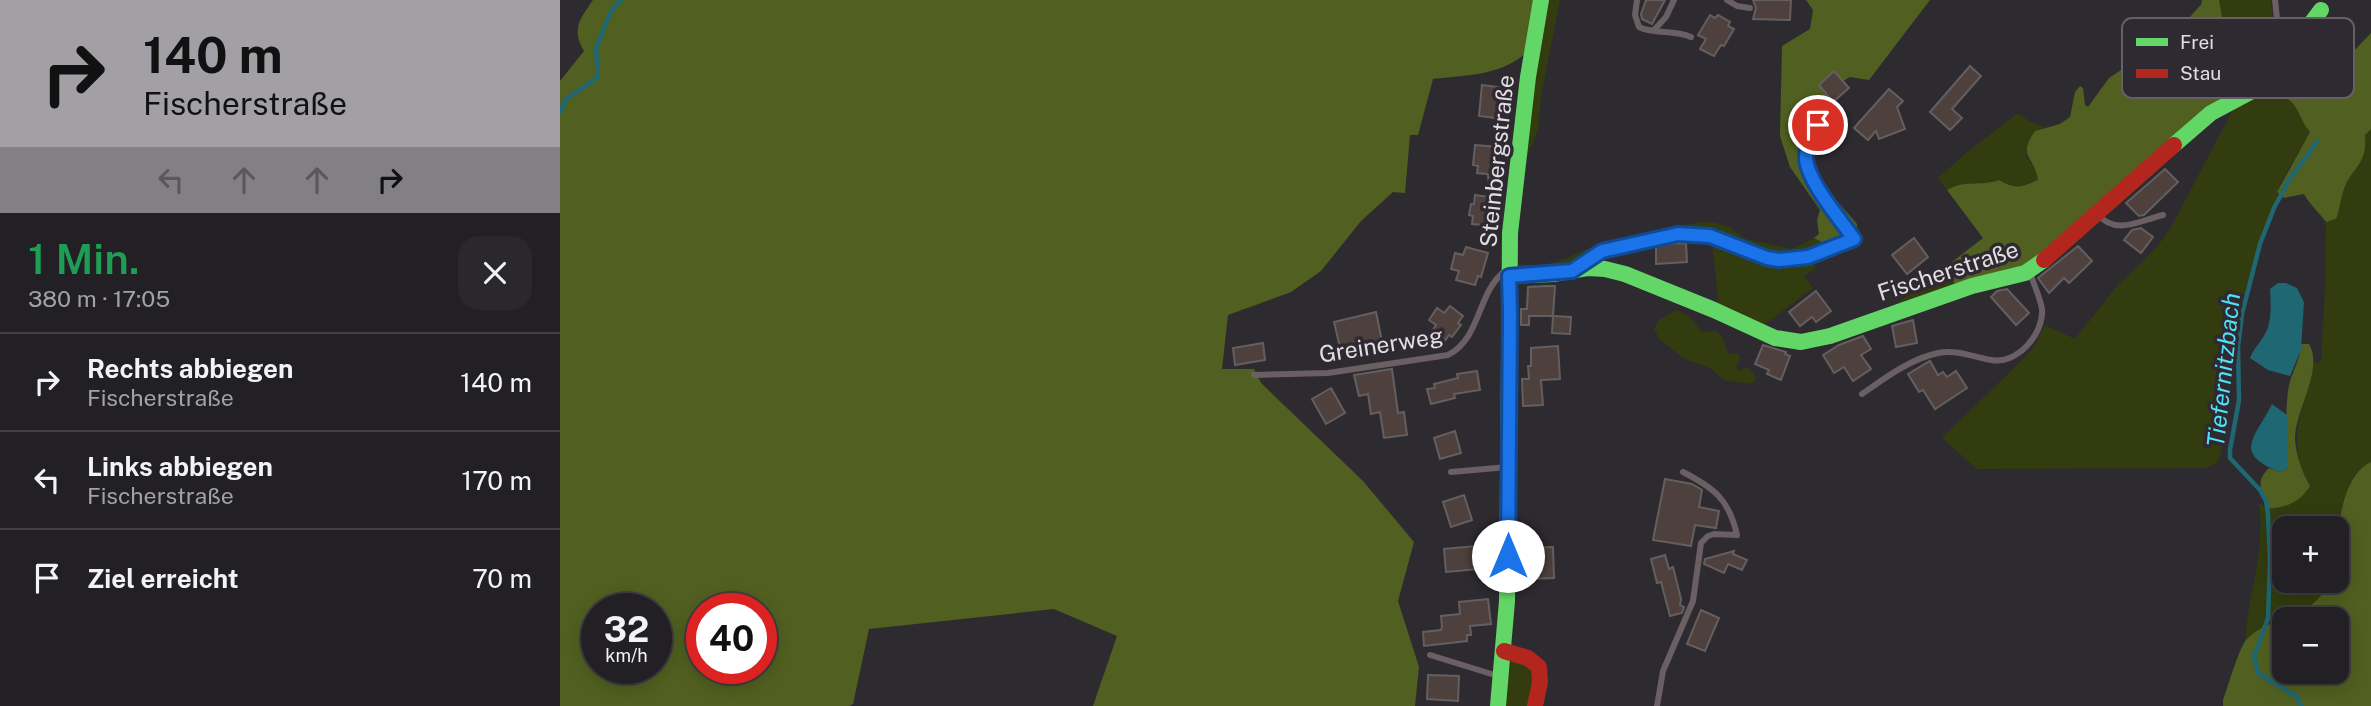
<!DOCTYPE html>
<html lang="de">
<meta charset="utf-8">
<style>
body{margin:0;font-family:"Public Sans",sans-serif;background:#2a282c;color:#f1f3f6;height:100vh;display:flex;flex-direction:column;font-size:26px;white-space:nowrap}
*{box-sizing:border-box;margin:0}
p{font-size:23px;color:#a2a3a6}
.icon{flex:none;width:38px;height:38px;fill:none;stroke:currentColor;stroke-width:2;stroke-linecap:round;stroke-linejoin:round}
.map{position:relative;flex:1;overflow:hidden}
.details{display:flex;flex-direction:column;background:#222024;width:560px}
.details>*{flex:none}
.hud{background:#a3a0a5;color:#111;overflow:hidden}
.tools{position:absolute;left:1712px;top:516px;display:grid;gap:14px}
.tools a{display:grid;place-items:center;width:77px;height:77px;border-radius:14px;background:#222024;box-shadow:0 4px 18px #0003,0 0 0 2px #3f3e41;font-size:35px}
.speed{position:absolute;left:21px;top:593px;display:flex;gap:14px;font-size:35px;font-weight:700;text-align:center}
.speed>*{display:grid;place-content:center;width:91px;height:91px;border-radius:50%;background:#222024;box-shadow:0 4px 18px #0003,0 0 0 2px #3f3e41;line-height:1}
.speed small{font-size:18px;font-weight:400}
.speed .limit{border:10px solid #d22;background:#fff;color:#111}
.pin{position:absolute;display:grid;place-items:center;width:60px;height:60px;color:#fff;margin:-30px;border:4px solid #fff;border-radius:50%;box-shadow:0 2px 7px #0007}
.me{position:absolute;width:77px;margin:-38px;rotate:0deg;stroke-linejoin:round;filter:drop-shadow(0 0 5px #0008)}
.turn{display:flex;align-items:center;gap:24px;height:147px;padding:0 28px;font-size:32px}
.turn .icon{width:91px;height:91px;stroke-width:2.5}
.turn b{display:block;font-size:49px;line-height:60px}
.lanes{display:flex;align-items:center;height:66px;padding:0 28px;background:#0003;justify-content:center;gap:35px;direction:ltr}
.lanes .off{opacity:.35}
.round{display:grid;place-items:center;flex:none;width:74px;height:74px;border-radius:21px;background:#2a282c}
.overview{display:flex;align-items:center;justify-content:space-between;height:119px;padding:0 28px}
h1{font-size:42px;font-weight:600;line-height:52px;color:#1e9e55}
ul{padding:0;list-style:none}
li{display:flex;align-items:center;gap:21px;height:98px;padding:0 28px;border-top:2px solid #3f3e41}
li div{flex:1}
li b{display:block;font-size:26px}
li em{font-style:normal}
main{display:flex;flex:1;min-height:0}
.map>svg:first-child{display:block}
.green{fill:#323c0e}
.forest{fill:#516020;fill-rule:evenodd}
.water{fill:#1f6772}
.lines{fill:none;stroke-linecap:round;stroke-linejoin:round}
.stream{stroke:#1f6772;stroke-width:4.5}
.building{fill:#4e403c;stroke:#635f60;stroke-width:2}
.lane{stroke:#6a5f63;stroke-width:6}
.fast{stroke:#63d668;stroke-width:16}
.jam{stroke:#b3261e;stroke-width:16}
.route-casing{stroke:#114b97;stroke-width:18}
.route{stroke:#1a73e8;stroke-width:12}
.labels{text-anchor:middle;stroke-width:7;stroke-linejoin:round;paint-order:stroke}
.street-label{font-size:23px;fill:#e2dfe4;stroke:#2f2a31}
.water-label{font-size:24px;font-style:italic;fill:#4fe1f9;stroke:#2f2a31}
.key{fill:#2f2a31;stroke:#656067;stroke-width:2}
.key-label{font-size:19px;fill:#e2dfe4}
</style>
<main>
<section class="details">
<div class="hud">
<div class="turn"><svg class="icon" aria-label="right" viewBox="0 0 24 24"><path d="M7 20v-9h11M14 6l5 5-5 5"/></svg><div><b>140 m</b>Fischerstraße</div></div>
<div class="lanes"><svg class="icon off" aria-label="left" viewBox="0 0 24 24"><path d="M17 20v-9H6M10 6l-5 5 5 5"/></svg><svg class="icon off" aria-label="ahead" viewBox="0 0 24 24"><path d="M12 20V5M6 11l6-6 6 6"/></svg><svg class="icon off" aria-label="ahead" viewBox="0 0 24 24"><path d="M12 20V5M6 11l6-6 6 6"/></svg><svg class="icon" aria-label="right" viewBox="0 0 24 24"><path d="M7 20v-9h11M14 6l5 5-5 5"/></svg></div>
</div>
<div class="overview"><div><h1>1 Min.</h1><p>380 m · 17:05</p></div><a class="round"><svg class="icon" aria-label="close" viewBox="0 0 24 24"><path d="M6 6l12 12M18 6L6 18"/></svg></a></div>
<ul>
<li><svg class="icon" aria-label="right" viewBox="0 0 24 24"><path d="M7 20v-9h11M14 6l5 5-5 5"/></svg><div><b>Rechts abbiegen</b><p>Fischerstraße</p></div><em>140 m</em></li>
<li><svg class="icon" aria-label="left" viewBox="0 0 24 24"><path d="M17 20v-9H6M10 6l-5 5 5 5"/></svg><div><b>Links abbiegen</b><p>Fischerstraße</p></div><em>170 m</em></li>
<li><svg class="icon" aria-label="arrive" viewBox="0 0 24 24"><path d="M6 21V4h12l-3 4 3 4H6"/></svg><div><b>Ziel erreicht</b></div><em>70 m</em></li>
</ul>
</section>
<div class="map">
<svg width="1811" height="706" viewBox="0 0 1811 706">
<rect width="100%" height="100%" fill="#2e2b30"/>
<g class="green">
<path d="M987 0H1000L981 96 978 130 962 170Z"/>
<path d="M1659 0H1711L1714 29C1695 35 1702 51 1695 65 1693 69 1690 72 1687 76L1694 83 1660 105C1658 91 1652 81 1650 68L1658 59 1652 38 1643 35 1639 30 1643 25 1653 22 1659 9Z"/>
<path d="M1705 89C1713 94 1724 96 1731 102 1740 111 1742 123 1750 132L1719 186 1721 195 1700 244 1673 335 1669 419 1659 460 1653 465 1645 468 1417 469 1382 438 1463 359 1474 347 1485 325 1515 339 1557 286 1596 248 1610 229 1676 104Z"/>
<path d="M1458 113 1469 121 1486 127 1475 131 1466 156 1477 171 1478 180C1461 187 1456 190 1439 180 1419 187 1406 179 1387 190L1378 178 1406 153Z"/>
<path d="M1811 129V462C1783 474 1781 517 1776 544V528H1724V581H1768C1760 609 1736 612 1713 622 1703 626 1694 634 1685 641 1688 595 1706 549 1699 504H1701L1707 509C1725 504 1741 503 1750 486 1722 437 1747 411 1752 363L1761 362 1765 288 1766 222 1776 219C1780 210 1780 201 1783 191 1790 168 1808 164 1805 135Z"/>
<path d="M1140 222 1156 223 1169 227 1186 239 1232 249 1254 238 1269 246C1252 252 1235 259 1217 257 1180 252 1153 224 1114 231 1093 235 1072 239 1051 245 1024 253 984 283 956 264L979 266 991 264 1048 241Z"/>
<path d="M1152 240C1189 253 1210 270 1251 259L1256 268 1244 276 1253 288 1200 328 1155 307 1158 300Z"/>
<path d="M1383 269 1398 287 1324 313Z"/>
<path d="M1116 310 1128 315 1142 332 1157 331 1162 336 1168 354 1176 353 1179 355V361L1176 366 1178 371 1187 367 1194 374 1196 379 1191 384 1164 380 1150 368 1125 359 1100 340 1094 329 1099 320Z"/>
<path d="M951 661 974 666 971 706H944Z"/>
</g>
<g class="forest">
<path d="M33 0H975L966 53C940 76 906 75 873 79L858 135H850L845 193 833 192 801 221 761 271 731 292 668 315 662 369H694L701 383 803 481 854 542 838 601 859 667 855 706H533L557 636 494 609 309 629 293 704 289 706H0V81L24 51C11 29 20 19 33 0ZM37 609H96V668H37ZM142 609H201V668H142Z"/>
<path d="M1246 0H1370L1309 80 1290 77 1283 81 1274 71 1259 85 1269 97 1246 156 1256 183 1269 192 1297 224 1296 235 1269 246 1254 238 1259 234 1257 220 1260 210 1230 167 1220 136 1222 46 1250 29 1253 10Z"/>
<path d="M1642 0H1659L1662 17 1643 25 1640 30 1643 35 1652 38 1658 59 1650 68C1653 81 1658 91 1660 105L1479 260 1398 287 1383 269 1423 238 1387 190C1406 179 1419 187 1439 180 1456 190 1461 187 1478 180 1474 155 1457 157 1475 131L1500 124 1510 117 1515 92 1520 86 1523 88 1525 105 1528 107 1549 78 1576 60 1575 36 1586 27C1620 43 1617 28 1641 5Z"/>
<path d="M1755 27 1771 60 1790 55 1811 33V129L1805 135C1808 166 1790 168 1783 192 1780 201 1780 210 1776 219L1766 222C1759 212 1750 205 1744 194L1724 198 1717 192 1750 132C1741 123 1739 107 1729 100 1719 93 1699 86 1688 80L1687 76 1695 65 1699 41 1707 31 1714 29 1727 35Z"/>
<path d="M1741 344H1749C1764 370 1735 410 1735 439 1736 455 1742 472 1750 486 1740 503 1726 507 1707 509 1704 491 1693 484 1709 468L1720 472 1727 468C1727 443 1725 416 1728 391 1730 374 1741 360 1741 344Z"/>
<path d="M1811 462V706H1663V700C1668 687 1679 647 1687 639 1712 614 1757 619 1768 581H1776C1776 548 1777 477 1811 462ZM1724 620H1776V672H1724Z"/>
</g>
<g class="water">
<path d="M1718 283H1726L1737 288 1744 302 1741 350 1730 376 1708 370 1690 358C1694 348 1700 343 1705 334 1712 322 1711 303 1710 289Z"/>
<path d="M1712 404 1727 415V468L1720 472C1671 453 1696 437 1712 404Z"/>
</g>
<g class="lines">
<g class="stream">
<path d="M0 112 6 99 38 77 36 48 51 11 61 0"/>
<path d="M1741 706 1737 697 1698 673 1694 656 1708 618 1710 562 1708 514 1706 501 1700 490 1670 458V450L1679 400 1678 347 1682 314 1700 244 1714 208 1729 180 1757 142"/>
</g>
</g>
<g class="building">
<path d="M1086 0H1105L1092 24 1082 19 1081 14Z"/>
<path d="M1193 0H1231L1230 20 1193 19 1196 8Z"/>
<path d="M1150 15 1155 18 1158 15 1170 22 1168 26 1174 29 1164 46 1161 45 1154 56 1140 49 1146 39 1138 35Z"/>
<path d="M1410 66 1421 76 1392 109 1402 118 1390 130 1370 112Z"/>
<path d="M1274 71 1289 88 1273 102 1259 85Z"/>
<path d="M922 85 945 88V95L948 96 946 110H943L942 119 919 116Z"/>
<path d="M1329 89 1343 101 1337 107 1345 129 1319 139 1316 131 1308 140 1294 128Z"/>
<path d="M915 145 938 147 937 155H940L937 175H942V187L929 188 928 175H935L917 173 918 166 913 165Z"/>
<path d="M1605 169 1618 182 1584 215 1579 216 1566 203Z"/>
<path d="M915 195 937 198 934 226 912 224 913 216 909 215 911 204H914Z"/>
<path d="M1581 228 1593 237 1581 253 1564 240 1572 230Z"/>
<path d="M1354 238 1368 257 1347 274 1332 255Z"/>
<path d="M1126 243 1127 262 1096 264V244Z"/>
<path d="M1518 246 1532 261 1509 283 1504 278 1489 293 1478 278Z"/>
<path d="M906 247 928 253 921 277 918 276 915 285 896 280 899 271 891 269 895 253 903 255Z"/>
<path d="M987 286H995L993 316H969V325H961V309H967L968 287Z"/>
<path d="M1447 289 1469 313 1456 325 1431 297 1437 291Z"/>
<path d="M1256 291 1271 311 1256 322 1252 317 1240 326 1229 312Z"/>
<path d="M890 306 903 316 898 323 901 325 892 337 889 335 884 342 871 333 876 325 869 320 877 308 884 313Z"/>
<path d="M816 312 823 346 782 356 774 322Z"/>
<path d="M993 316 1011 317 1010 334 992 333Z"/>
<path d="M1353 320 1357 343 1336 347 1332 326Z"/>
<path d="M1303 336 1311 349 1301 355 1311 369 1293 381 1284 367 1274 373 1263 355 1279 345Z"/>
<path d="M703 343 705 360 675 365 673 348Z"/>
<path d="M1203 345 1226 352 1225 354 1230 356 1221 380 1207 374 1209 370 1195 364Z"/>
<path d="M998 346 1000 379 981 380 983 405 963 406 962 379H969L968 366H971V348Z"/>
<path d="M1370 361 1378 375 1383 372 1387 377 1396 371 1407 388 1375 409 1363 390 1359 392 1348 374Z"/>
<path d="M832 369 838 413 844 412 847 435 824 438 820 412 811 414 808 394 799 396 794 375Z"/>
<path d="M917 371 920 390 894 394 895 398 871 404 867 389 875 388 874 384 898 378 897 374Z"/>
<path d="M771 388 785 413 766 424 752 399Z"/>
<path d="M895 431 901 453 880 459 874 438Z"/>
<path d="M1105 479 1132 484 1142 490 1139 507 1159 511 1156 528 1135 525 1131 546 1093 540Z"/>
<path d="M904 495 912 520 891 527 883 502Z"/>
<path d="M916 546 918 569 886 572 884 549Z"/>
<path d="M993 547 994 578 969 579 968 569H966L965 548Z"/>
<path d="M1174 551 1173 554 1187 560 1182 570 1168 564 1164 573 1144 564 1145 559Z"/>
<path d="M1105 555 1109 569 1113 567 1121 599 1120 605 1124 607 1122 613 1110 616 1101 582 1097 583 1091 559Z"/>
<path d="M928 599 931 624 910 626 911 635H907V641L864 646 863 632 881 630 882 627 881 616 900 614 899 602Z"/>
<path d="M1141 610 1159 618 1145 651 1127 644Z"/>
<path d="M868 675 899 676 898 701 867 699Z"/>
</g>
<g class="lines">
<g class="lane">
<path d="M1077 0 1075 15 1079 27C1095 35 1113 29 1131 37"/>
<path d="M1167 0 1177 6 1190 8"/>
<path d="M1715 0 1721 57"/>
<path d="M1094 30 1106 17 1114 0"/>
<path d="M1537 214C1557 236 1578 221 1603 215"/>
<path d="M1022 264C1047 245 1120 227 1151 236 1175 243 1197 259 1222 260 1245 261 1274 250 1294 239 1281 220 1243 176 1246 153 1248 136 1261 118 1267 102"/>
<path d="M694 375 768 373 888 355C921 339 917 292 945 271"/>
<path d="M1302 394C1325 378 1350 359 1378 353 1397 349 1412 357 1431 360 1457 365 1484 334 1482 309 1480 297 1474 285 1470 273"/>
<path d="M891 472 948 467"/>
<path d="M870 655 938 676"/>
<path d="M1097 706 1103 671 1133 601 1141 543 1148 536 1154 534 1177 535C1169 499 1154 488 1123 472"/>
</g>
<g class="fast">
<path d="M1614 145 1651 113 1696 89 1722 62 1761 10"/>
<path d="M949 276 993 274 1027 268 1045 269 1065 274 1154 310 1215 338 1241 342 1270 336 1412 286 1465 273 1484 260"/>
<path d="M938 706 947 601 950 233 968 77 981 0"/>
</g>
<g class="jam">
<path d="M1484 260 1614 145"/>
<path d="M944 651 968 658 979 667 980 682 975 706"/>
</g>
</g>
<g class="lines">
<defs>
<path id="route" d="M948 556 950 313 949 276 1012 271 1042 251 1118 234 1150 236 1207 258 1219 260 1248 257 1294 239C1281 220 1246 180 1246 157 1246 146 1253 135 1258 125"/>
</defs>
<use href="#route" class="route-casing"/>
<use href="#route" class="route"/>
</g>
<g class="labels">
<g class="street-label">
<text transform="translate(937 161) rotate(-84)" y="8">Steinbergstraße</text>
<text transform="translate(1388 271) rotate(-18)" y="8">Fischerstraße</text>
<text transform="translate(821 345) rotate(-9)" y="8">Greinerweg</text>
</g>
<g class="water-label">
<text transform="translate(1664 370) rotate(-84)" y="8">Tiefernitzbach</text>
</g>
</g>
<rect x="1562" y="18" width="232" height="80" rx="10" class="key"/>
<rect x="1576" y="38" width="32" height="8" fill="#63d668"/>
<rect x="1576" y="69" width="32" height="9" fill="#b3261e"/>
<g class="key-label">
<text x="1620" y="49">Frei</text>
<text x="1620" y="80">Stau</text>
</g>
</svg>
<div class="tools">
<a>+</a>
<a>−</a>
</div>
<div class="speed"><div>32<small>km/h</small></div><div class="limit">40</div></div>
<div class="pin" style="left:1258px;top:125px;background:#d93025"><svg class="icon" aria-label="arrive" viewBox="0 0 24 24"><path d="M6 21V4h12l-3 4 3 4H6"/></svg></div>
<svg class="me" style="left:948px;top:556px" viewBox="-20 -20 40 40"><circle r="19" fill="#fff"/><path d="M0-13L10 11 0 6-10 11z" fill="#1a73e8"/></svg>
</div>
</main>
